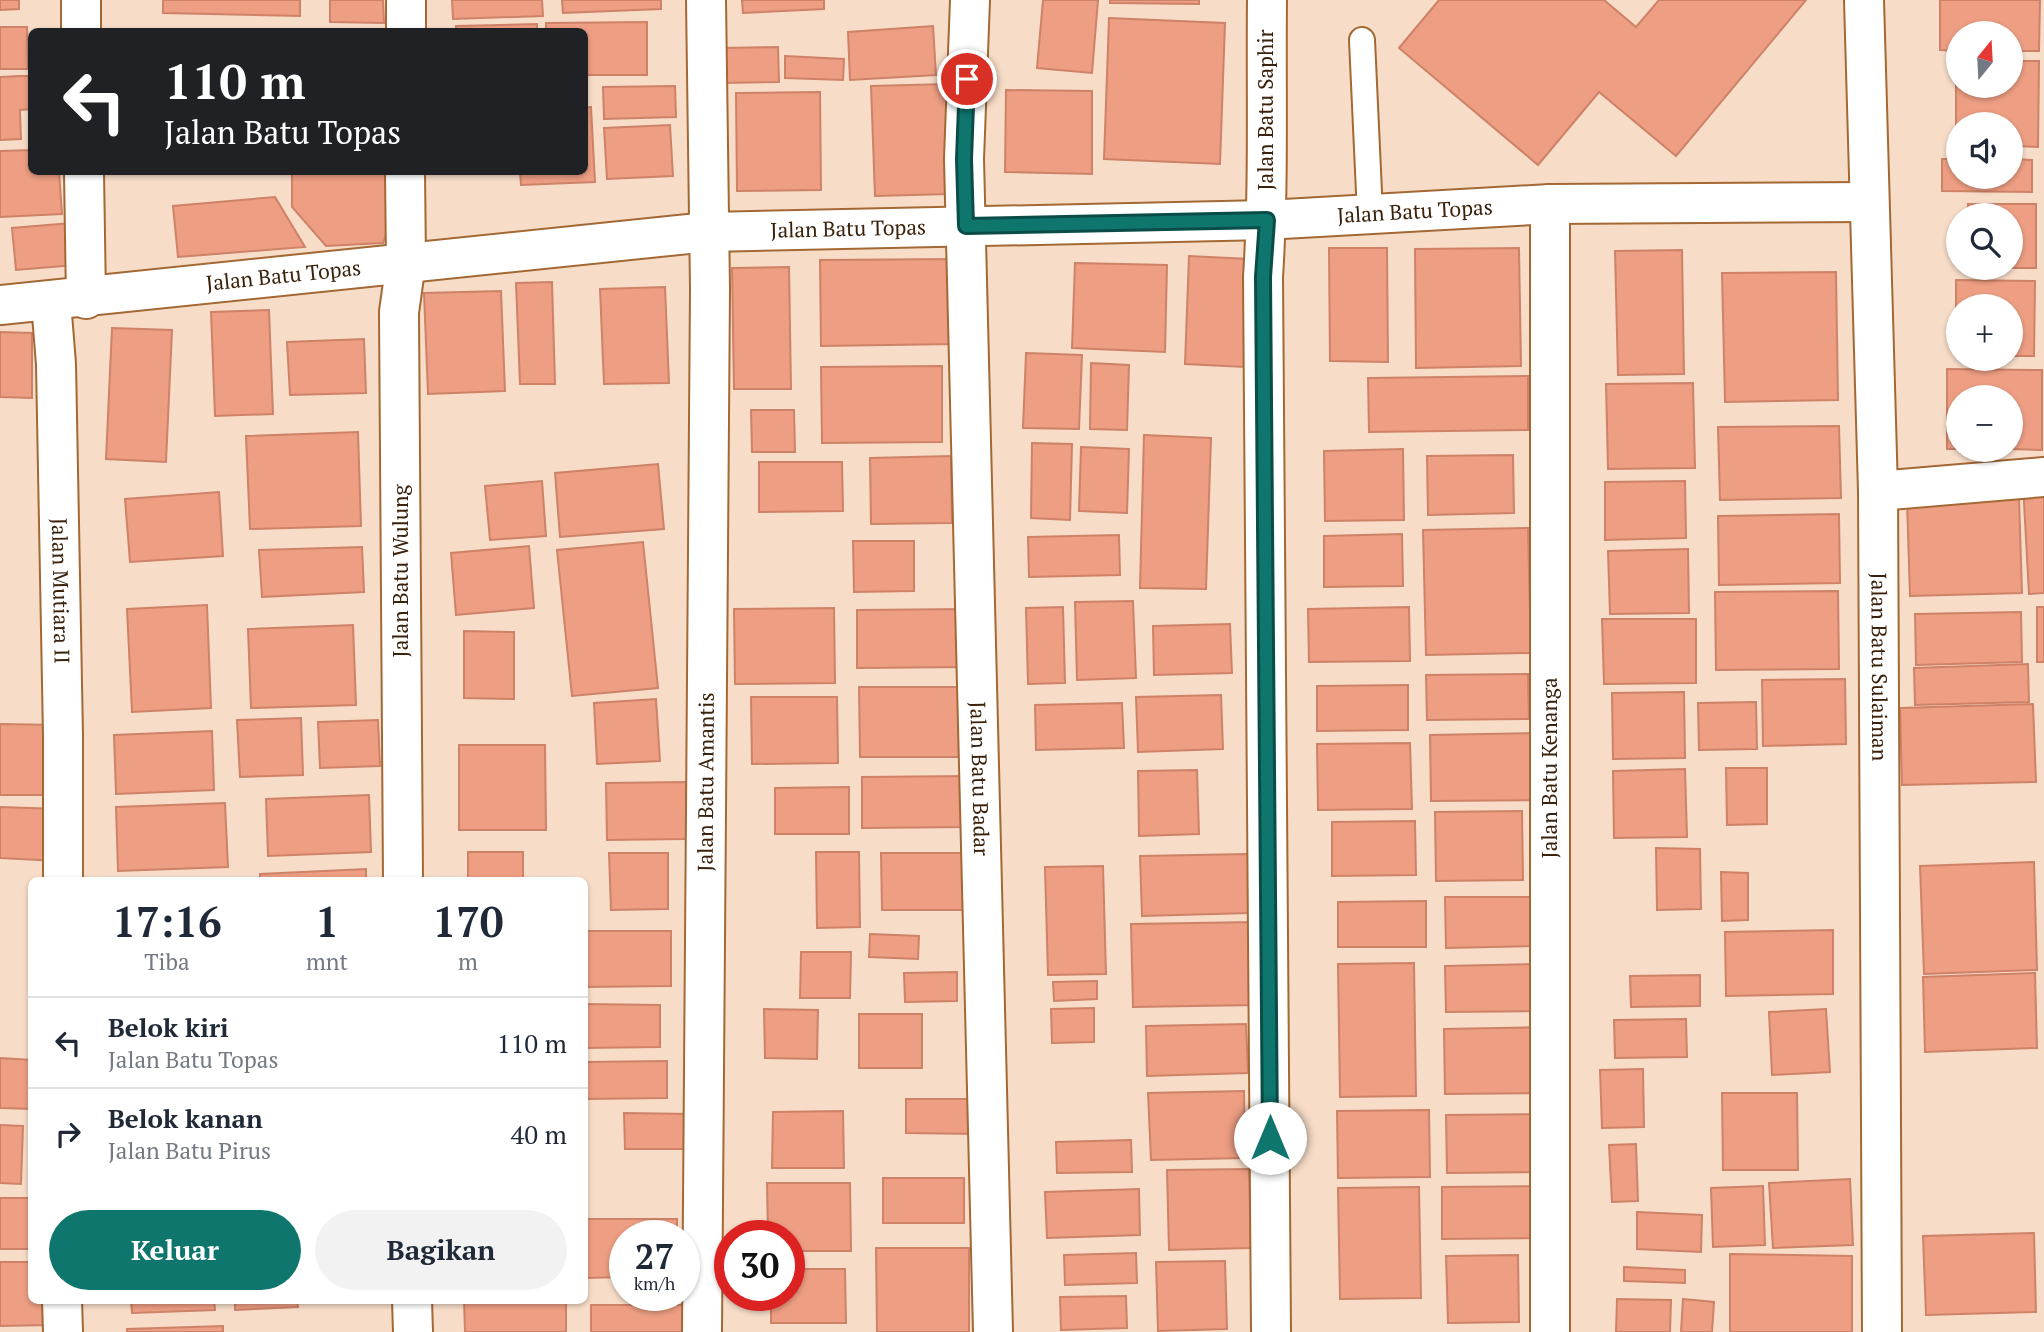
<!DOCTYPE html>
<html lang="id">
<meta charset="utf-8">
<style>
body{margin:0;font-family:"PT Serif",serif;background:#f2f2f3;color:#1f2937;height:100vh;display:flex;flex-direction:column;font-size:26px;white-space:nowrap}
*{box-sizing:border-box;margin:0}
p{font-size:23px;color:#747a83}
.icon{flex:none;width:38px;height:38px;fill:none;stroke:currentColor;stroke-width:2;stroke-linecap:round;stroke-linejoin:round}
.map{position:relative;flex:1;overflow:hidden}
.details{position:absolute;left:28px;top:877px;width:560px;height:427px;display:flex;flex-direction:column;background:#fff;border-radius:10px;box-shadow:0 2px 5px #0004}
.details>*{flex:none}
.hud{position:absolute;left:28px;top:28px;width:560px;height:147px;border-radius:10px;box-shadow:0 2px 5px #0004;background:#202124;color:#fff;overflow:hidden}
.needle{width:46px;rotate:18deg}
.tools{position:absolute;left:1946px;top:21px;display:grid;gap:14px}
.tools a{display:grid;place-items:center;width:77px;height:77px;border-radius:50%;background:#fff;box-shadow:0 2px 5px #0004;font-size:35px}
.speed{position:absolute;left:609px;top:1220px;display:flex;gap:14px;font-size:35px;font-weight:700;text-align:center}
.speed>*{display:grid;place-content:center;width:91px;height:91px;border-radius:50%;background:#fff;box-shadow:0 2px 5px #0004;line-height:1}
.speed small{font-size:18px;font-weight:400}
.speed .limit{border:10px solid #d22;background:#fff;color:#111}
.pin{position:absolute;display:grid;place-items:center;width:60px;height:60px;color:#fff;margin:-30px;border:4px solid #fff;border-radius:50%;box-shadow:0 2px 7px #0007}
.me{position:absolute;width:77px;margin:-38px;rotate:0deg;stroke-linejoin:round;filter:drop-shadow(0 0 5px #0008)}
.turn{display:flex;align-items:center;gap:24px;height:147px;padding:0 21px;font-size:32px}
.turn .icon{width:91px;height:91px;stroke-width:2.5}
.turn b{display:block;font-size:49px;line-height:60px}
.eta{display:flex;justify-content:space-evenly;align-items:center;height:119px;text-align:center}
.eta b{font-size:42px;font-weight:800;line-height:49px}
.button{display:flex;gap:14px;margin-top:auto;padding:14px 21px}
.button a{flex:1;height:80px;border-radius:42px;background:#0f766e;color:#fff;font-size:28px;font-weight:800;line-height:80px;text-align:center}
.button a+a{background:#f2f2f3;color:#1f2937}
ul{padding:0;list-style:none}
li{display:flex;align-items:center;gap:21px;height:91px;padding:0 21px;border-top:2px solid #e0e1e3}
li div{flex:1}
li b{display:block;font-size:26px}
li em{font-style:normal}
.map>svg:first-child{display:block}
.building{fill:#ed9e83;stroke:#ce8268;stroke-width:2}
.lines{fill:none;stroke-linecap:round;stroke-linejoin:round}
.service-casing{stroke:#a36833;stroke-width:28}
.minor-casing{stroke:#a36833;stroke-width:42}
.service{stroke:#fff;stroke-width:24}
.minor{stroke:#fff;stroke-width:38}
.route-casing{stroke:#0a4d48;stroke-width:18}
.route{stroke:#0f766e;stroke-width:12}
.labels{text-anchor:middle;stroke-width:5;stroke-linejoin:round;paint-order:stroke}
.street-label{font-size:21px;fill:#3b220c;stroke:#fff}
</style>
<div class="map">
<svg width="2044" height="1332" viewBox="0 0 2044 1332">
<rect width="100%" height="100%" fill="#f7ddc8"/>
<g class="building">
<path d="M0 0H19V9L0 10Z"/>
<path d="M163 0H300V16L163 13Z"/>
<path d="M330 0H383L384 23 330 22Z"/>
<path d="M452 0H542L543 16 453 19Z"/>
<path d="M562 0H661V9L563 13Z"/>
<path d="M742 0H824V9L743 13Z"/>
<path d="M1043 0H1098L1092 73 1037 68Z"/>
<path d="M1110 0H1199V4L1110 3Z"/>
<path d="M1439 0H1604L1636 27 1659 0H1806L1676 156 1599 92 1538 165 1399 48Z"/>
<path d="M1940 0H2040L2039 51H2011V33H1958V51L1940 50Z"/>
<path d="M1109 18 1225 23 1220 164 1104 159Z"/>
<path d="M647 22V75H584V32H546V23Z"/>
<path d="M537 24V32H456V26Z"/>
<path d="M933 26 936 75 850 80 848 32Z"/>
<path d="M0 27H27L28 69H0Z"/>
<path d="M778 47 779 82 721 83 720 48Z"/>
<path d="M785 56 844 59 843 80 785 78Z"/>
<path d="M1956 61 1958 86H2011V61H2039L2038 147 2011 146V124H1958L1956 145Z"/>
<path d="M19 76H32V109L20 110 21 139 0 140V77Z"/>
<path d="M947 84 950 194 875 196 871 86Z"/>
<path d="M675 86 676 117 604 119 603 87Z"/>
<path d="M1006 90 1092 91V174L1005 172Z"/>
<path d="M820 92 821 190 737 191 736 93Z"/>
<path d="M591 107 595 182 521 185 520 172H584V108Z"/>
<path d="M670 125 673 176 607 179 604 128Z"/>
<path d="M32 150V172H59L62 214 0 217V151Z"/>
<path d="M1942 159H1958V177H2011V159L2032 160V192L1942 191Z"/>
<path d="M292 172H396V208L383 243 326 246 292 207Z"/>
<path d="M275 197 305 247 178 257 173 206Z"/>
<path d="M1968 204H2036V268H2011V215H1968Z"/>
<path d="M71 223 75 265 16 270 12 228Z"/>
<path d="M1329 248H1387L1388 362 1330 361Z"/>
<path d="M1519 248 1521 366 1416 368 1415 249Z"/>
<path d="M1682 250 1684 374 1618 375 1615 251Z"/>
<path d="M1189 256 1249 259 1245 367 1185 364Z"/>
<path d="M955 259 956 344 821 346 820 260Z"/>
<path d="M1075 263 1167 265 1165 352 1072 348Z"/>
<path d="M789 267 791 389H734L732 268Z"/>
<path d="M1836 272 1838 400 1725 402 1722 273Z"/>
<path d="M1956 280 2035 281 2034 356H2011V306H1958V355H1956Z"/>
<path d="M552 282 555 384H520L516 283Z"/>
<path d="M665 287 669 383 604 384 600 289Z"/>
<path d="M501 291 505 391 428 394 424 293Z"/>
<path d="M269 310 273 414 215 416 211 312Z"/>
<path d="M112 328 172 330 166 462 106 459Z"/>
<path d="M0 332 32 333V398L0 397Z"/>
<path d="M364 339 366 393 290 395 287 342Z"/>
<path d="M1026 353 1082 355 1079 429 1023 428Z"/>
<path d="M1091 363 1129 365 1127 430 1090 429Z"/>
<path d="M942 366V442L822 443 821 367Z"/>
<path d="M1947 369 2042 370V450L2011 449V397H1958V449H1947Z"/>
<path d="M1528 376V430L1369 432 1368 378Z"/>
<path d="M1693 383 1695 468 1608 469 1606 384Z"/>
<path d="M751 410H794L795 452H752Z"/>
<path d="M1839 426 1841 498 1720 500 1718 427Z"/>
<path d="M358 432 361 526 250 529 246 436Z"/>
<path d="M1144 435 1211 438 1206 589 1140 588Z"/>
<path d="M1032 443 1072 444 1070 520 1031 518Z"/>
<path d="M1081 447 1129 449 1127 513 1079 511Z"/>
<path d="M1403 449 1404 520 1325 521 1324 451Z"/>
<path d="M1513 455 1514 513 1428 515 1427 456Z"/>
<path d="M951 456 952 523 871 524 870 458Z"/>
<path d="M759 462H842L843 511 759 512Z"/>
<path d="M658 464 664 529 560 537 555 473Z"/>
<path d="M542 481 546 536 490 540 485 486Z"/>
<path d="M1685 481 1686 538 1605 540V482Z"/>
<path d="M2044 483V593L2029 594 2023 484Z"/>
<path d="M219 492 223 556 130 562 125 499Z"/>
<path d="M2019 498 2022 593 1910 596 1907 501Z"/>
<path d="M1839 514 1840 583 1719 585 1718 516Z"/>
<path d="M1528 528 1531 653 1426 655 1423 530Z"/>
<path d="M1402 534 1403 586 1324 587V536Z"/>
<path d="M1119 535 1120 575 1029 577 1028 537Z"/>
<path d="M853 541H914V591L854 592Z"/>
<path d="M643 542 658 688 572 696 557 550Z"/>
<path d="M529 546 534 608 456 615 451 553Z"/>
<path d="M362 547 364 592 262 597 259 550Z"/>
<path d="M1688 549 1689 613 1610 614 1608 551Z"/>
<path d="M1838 591 1839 669 1716 670 1715 592Z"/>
<path d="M1133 601 1136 678 1077 680 1075 602Z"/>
<path d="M207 605 211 708 132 712 127 609Z"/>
<path d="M1063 607 1065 683 1028 684 1026 608Z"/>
<path d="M1409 607 1410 661 1309 662 1308 609Z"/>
<rect x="2037" y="607" width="7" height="55"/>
<path d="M834 608 835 683 735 684 734 609Z"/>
<path d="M965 609 966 667 857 668V610Z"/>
<path d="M2021 612 2022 662 1916 665 1915 614Z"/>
<path d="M1602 619H1696V683L1604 684Z"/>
<path d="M1230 624 1232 673 1154 675 1153 626Z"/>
<path d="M353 625 356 705 251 708 248 629Z"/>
<path d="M464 631 514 632V699L464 698Z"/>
<path d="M2028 664 2029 702 1915 705 1914 668Z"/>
<path d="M1528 674 1529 719 1427 720 1426 675Z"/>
<path d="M1845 679 1846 744 1763 746 1762 680Z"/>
<path d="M1408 685V730L1317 731V686Z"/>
<path d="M859 687H964L965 757H860Z"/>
<path d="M1684 692 1685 758 1613 759 1612 693Z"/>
<path d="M1221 695 1223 749 1138 752 1136 697Z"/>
<path d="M751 697H837L838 763 752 764Z"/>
<path d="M656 699 660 761 597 764 594 703Z"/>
<path d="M1756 702 1757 749 1699 750 1698 703Z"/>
<path d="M1122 703 1124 748 1036 750 1035 705Z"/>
<path d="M2033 704 2036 782 1902 785 1900 708Z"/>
<path d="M301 718 303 775 240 777 237 720Z"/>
<path d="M378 720 380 766 320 768 318 722Z"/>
<path d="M0 724 57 725 56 795H0Z"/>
<path d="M212 731 214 790 116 794 114 735Z"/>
<path d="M1540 733 1541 800 1431 801 1430 735Z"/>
<path d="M1410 743 1412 809 1318 810 1317 744Z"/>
<path d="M459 745H545L546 830H459Z"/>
<path d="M1726 768H1767V824L1727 825Z"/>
<path d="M1685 769 1687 837 1614 838 1613 771Z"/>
<path d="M1197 770 1199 834 1139 836 1138 771Z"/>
<path d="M967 776V827L862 828V777Z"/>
<path d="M686 782V839L607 840 606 783Z"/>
<path d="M849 787V834H775V788Z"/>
<path d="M369 795 371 852 268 856 266 799Z"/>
<path d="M225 803 228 867 118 871 116 807Z"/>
<path d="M0 807 59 809 57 861 0 858Z"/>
<path d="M1522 811 1523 880 1436 881 1435 812Z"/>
<path d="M1415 821 1416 875 1332 876V822Z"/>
<path d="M1656 848 1700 849 1701 909 1657 910Z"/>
<rect x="468" y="852" width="55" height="28"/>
<path d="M816 852H859L860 927 817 928Z"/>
<path d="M609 853H668V909L611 910Z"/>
<path d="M881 853H980L981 910H882Z"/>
<path d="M1248 854 1250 913 1142 916 1140 856Z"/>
<path d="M2034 862 2037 970 1924 974 1920 866Z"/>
<path d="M1103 866 1106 974 1048 975 1045 867Z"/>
<path d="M366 869V880H260V874Z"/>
<path d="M1721 872 1748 873V920L1722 921Z"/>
<path d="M1445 897H1533L1534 946 1446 948Z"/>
<path d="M1426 901V947H1338V902Z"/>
<path d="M1255 922 1257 1005 1133 1007 1131 924Z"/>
<path d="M1833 930V994L1726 996 1725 932Z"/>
<path d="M584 931H671V986L584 987Z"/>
<path d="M870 934 919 936 918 959 869 957Z"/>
<path d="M801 952H851L850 998H800Z"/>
<path d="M1414 963 1416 1096 1340 1097 1338 964Z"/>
<path d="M1538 964 1539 1011 1446 1012 1445 966Z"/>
<path d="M957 972V1001L905 1002 904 973Z"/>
<path d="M2035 973 2037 1048 1925 1052 1923 977Z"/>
<path d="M1700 975V1006L1631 1007 1630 976Z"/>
<path d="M1097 981V999L1054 1001 1053 982Z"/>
<path d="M584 1004 660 1005V1047L584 1048Z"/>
<path d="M1094 1008V1042L1052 1043 1051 1009Z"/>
<path d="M764 1009 818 1010 817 1059 765 1058Z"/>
<path d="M1826 1009 1830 1072 1772 1075 1769 1012Z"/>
<rect x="859" y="1014" width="63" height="54"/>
<path d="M1686 1019 1687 1057 1615 1058 1614 1020Z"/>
<path d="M1246 1024 1248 1073 1147 1076 1146 1026Z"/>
<path d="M1547 1027V1093L1445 1094 1444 1029Z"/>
<path d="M0 1058 32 1060V1109L0 1108Z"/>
<path d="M667 1061V1098L584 1099V1062Z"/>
<path d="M1643 1069 1644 1127 1602 1128 1600 1070Z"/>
<path d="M1244 1091 1245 1158 1151 1160 1148 1093Z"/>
<path d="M1722 1093H1797L1798 1170H1723Z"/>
<path d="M906 1099H976V1134L906 1133Z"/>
<path d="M1429 1110 1430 1177 1338 1178 1337 1111Z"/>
<path d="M843 1111 844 1168H772L773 1112Z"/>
<path d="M624 1113 692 1114V1149H625Z"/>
<path d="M1540 1114V1172L1447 1173 1446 1115Z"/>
<path d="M0 1125 23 1126 21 1184 0 1183Z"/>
<path d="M1131 1140 1132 1172 1057 1173 1056 1142Z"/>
<path d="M1636 1144 1638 1201 1612 1202 1609 1145Z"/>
<path d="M1249 1169 1251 1248 1169 1250 1167 1170Z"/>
<rect x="883" y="1178" width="81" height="45"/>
<path d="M1850 1179 1853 1245 1773 1248 1769 1183Z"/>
<path d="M767 1183H850L851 1251H789V1236H768Z"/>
<path d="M1542 1186 1543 1238 1442 1239V1187Z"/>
<path d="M1763 1186 1765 1245 1713 1247 1711 1188Z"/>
<path d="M1419 1187 1421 1298 1340 1299 1338 1188Z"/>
<path d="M1139 1189 1140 1235 1047 1238 1045 1192Z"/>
<rect x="0" y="1198" width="32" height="51"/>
<path d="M1637 1212 1702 1215 1701 1252 1637 1249Z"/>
<path d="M584 1219H677V1236H625V1277L585 1278Z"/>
<path d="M2034 1233 2036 1312 1926 1315 1923 1236Z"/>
<path d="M876 1248H969V1332H877Z"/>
<path d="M1136 1253 1137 1283 1065 1285 1064 1255Z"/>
<path d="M1730 1254 1852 1256V1332H1730Z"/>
<path d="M1518 1255 1519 1322 1448 1323 1446 1256Z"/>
<path d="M1225 1261 1227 1329 1158 1331 1156 1262Z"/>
<path d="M0 1262H32V1300H49V1325L0 1326Z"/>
<path d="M1624 1267 1685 1270V1283L1624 1281Z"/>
<path d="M789 1269H845L846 1323H771V1295H789Z"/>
<path d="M1126 1296 1127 1328 1061 1330 1060 1297Z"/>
<path d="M1617 1299 1671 1300 1670 1332H1616Z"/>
<path d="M1683 1299 1714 1302 1712 1332H1681Z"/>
<path d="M131 1300H214L215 1310 132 1313Z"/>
<path d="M235 1300H297L298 1307 235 1310Z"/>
<path d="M464 1300H566V1332H465Z"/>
<rect x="591" y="1305" width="92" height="27"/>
<path d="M223 1326V1332H127V1329Z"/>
</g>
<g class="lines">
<defs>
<path id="service" d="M1362 40 1370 214"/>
<g id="minor">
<path d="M81 0V32"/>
<path id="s1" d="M970 0 964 159 993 1332"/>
<path d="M1267 0C1266 92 1269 185 1263 277L1271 1332"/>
<path id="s2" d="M1864 0 1878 491 1882 1332"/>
<path d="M406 32V0"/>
<path d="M84 172 86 299"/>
<path d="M1550 204V1332"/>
<path id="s3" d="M51 302 56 364 63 736V880"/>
<path id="s4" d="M0 305 708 232 1267 220 1550 204 1869 202"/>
<path d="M1878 491 2044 477"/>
<path d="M403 880 399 312 406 262 405 172"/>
<path d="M62 1300 63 1332"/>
<path d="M412 1300 413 1332"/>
<path id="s5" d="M702 1332 710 289 706 0"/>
</g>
</defs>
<use href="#service" class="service-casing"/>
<use href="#minor" class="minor-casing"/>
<use href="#service" class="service"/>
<use href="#minor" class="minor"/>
</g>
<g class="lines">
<defs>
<path id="route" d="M967 79 964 159 966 226 1267 220 1263 277 1270 1138"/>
</defs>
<use href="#route" class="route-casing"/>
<use href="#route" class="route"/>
</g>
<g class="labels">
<g class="street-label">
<text transform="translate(1266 110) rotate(-90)" y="7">Jalan Batu Saphir</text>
<text dy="7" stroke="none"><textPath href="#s4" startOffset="1419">Jalan Batu Topas</textPath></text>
<text dy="7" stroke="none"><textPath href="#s4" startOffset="852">Jalan Batu Topas</textPath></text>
<text dy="7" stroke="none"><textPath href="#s4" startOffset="285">Jalan Batu Topas</textPath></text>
<text transform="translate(401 571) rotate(-90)" y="7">Jalan Batu Wulung</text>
<text dy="7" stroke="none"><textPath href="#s3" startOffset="289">Jalan Mutiara II</textPath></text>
<text dy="7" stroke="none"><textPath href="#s2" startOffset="667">Jalan Batu Sulaiman</textPath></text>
<text transform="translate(1550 768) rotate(-90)" y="7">Jalan Batu Kenanga</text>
<text dy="7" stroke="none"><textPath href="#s1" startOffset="779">Jalan Batu Badar</textPath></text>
<text dy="7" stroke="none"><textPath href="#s5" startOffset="550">Jalan Batu Amantis</textPath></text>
</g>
</g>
</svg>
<div class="tools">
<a><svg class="needle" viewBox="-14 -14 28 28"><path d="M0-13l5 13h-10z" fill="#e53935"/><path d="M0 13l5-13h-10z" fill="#747a83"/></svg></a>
<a><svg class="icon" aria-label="sound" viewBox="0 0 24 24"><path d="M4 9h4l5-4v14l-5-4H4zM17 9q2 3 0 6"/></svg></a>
<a><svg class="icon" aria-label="search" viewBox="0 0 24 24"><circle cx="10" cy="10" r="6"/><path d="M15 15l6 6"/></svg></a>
<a>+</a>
<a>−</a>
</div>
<div class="speed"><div>27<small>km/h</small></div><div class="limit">30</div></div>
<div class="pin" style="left:967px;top:79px;background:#d93025"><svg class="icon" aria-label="arrive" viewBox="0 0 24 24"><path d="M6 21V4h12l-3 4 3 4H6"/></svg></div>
<svg class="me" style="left:1270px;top:1138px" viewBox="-20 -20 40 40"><circle r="19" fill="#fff"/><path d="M0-13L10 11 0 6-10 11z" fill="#0f766e"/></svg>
<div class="hud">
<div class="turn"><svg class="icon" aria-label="left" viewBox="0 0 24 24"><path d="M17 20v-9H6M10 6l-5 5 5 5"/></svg><div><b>110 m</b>Jalan Batu Topas</div></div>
</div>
<section class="details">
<div class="eta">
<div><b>17:16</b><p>Tiba</p></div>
<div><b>1</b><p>mnt</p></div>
<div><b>170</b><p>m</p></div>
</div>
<ul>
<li><svg class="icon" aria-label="left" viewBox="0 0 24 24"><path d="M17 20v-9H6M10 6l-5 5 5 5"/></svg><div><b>Belok kiri</b><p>Jalan Batu Topas</p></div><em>110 m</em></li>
<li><svg class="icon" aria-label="right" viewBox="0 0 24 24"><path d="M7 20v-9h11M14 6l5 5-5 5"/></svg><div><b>Belok kanan</b><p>Jalan Batu Pirus</p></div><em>40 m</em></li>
</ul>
<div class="button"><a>Keluar</a><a>Bagikan</a></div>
</section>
</div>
